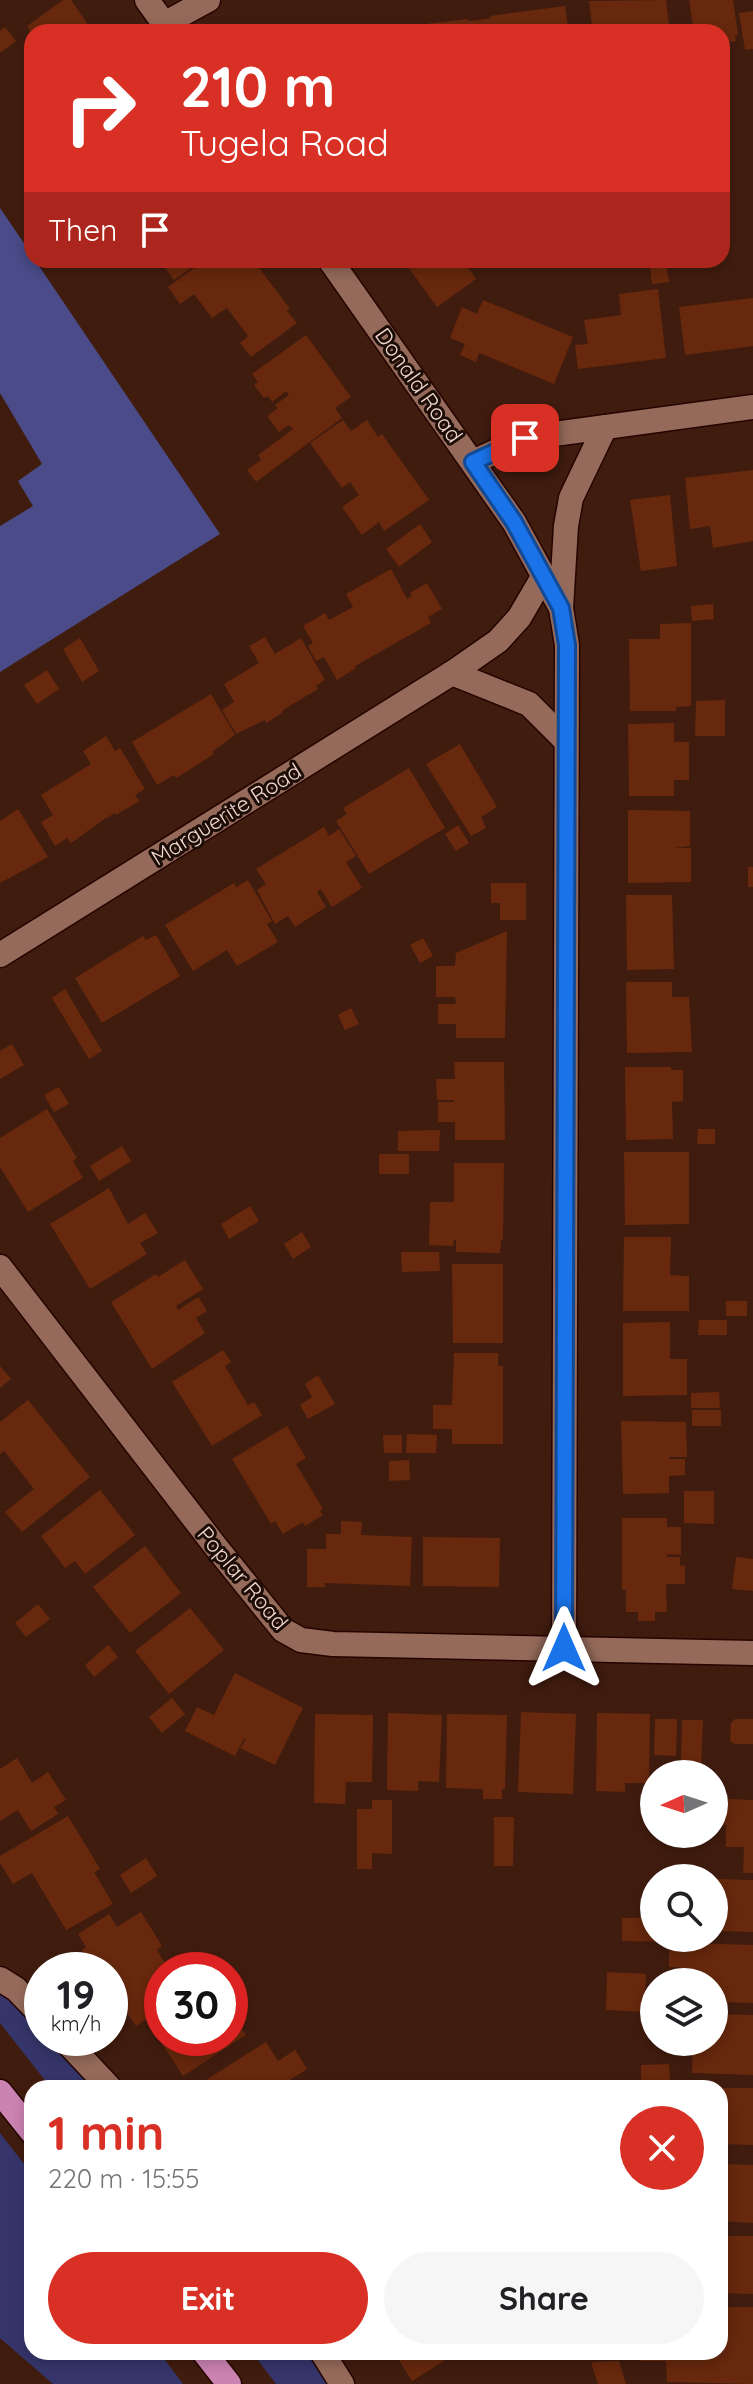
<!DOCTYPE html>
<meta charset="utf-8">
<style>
body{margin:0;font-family:Quicksand,sans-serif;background:#f6f6f6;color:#202124;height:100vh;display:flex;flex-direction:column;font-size:30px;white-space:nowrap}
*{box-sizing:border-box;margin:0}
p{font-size:26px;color:#757577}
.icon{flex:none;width:44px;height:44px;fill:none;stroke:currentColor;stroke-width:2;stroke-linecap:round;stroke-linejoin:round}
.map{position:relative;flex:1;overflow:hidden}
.panel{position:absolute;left:24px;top:2080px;width:704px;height:280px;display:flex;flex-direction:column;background:#fff;border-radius:24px;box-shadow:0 4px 12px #0003}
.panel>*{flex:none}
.guide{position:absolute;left:24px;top:24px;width:706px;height:244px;border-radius:24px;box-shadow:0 4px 12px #0003;background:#d93025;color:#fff;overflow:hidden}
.needle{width:52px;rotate:267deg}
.buttons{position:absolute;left:640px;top:1760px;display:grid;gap:16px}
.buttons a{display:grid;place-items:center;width:88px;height:88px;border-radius:50%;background:#fff;box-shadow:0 4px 12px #0003;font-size:40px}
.speed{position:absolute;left:24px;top:1952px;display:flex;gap:16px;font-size:40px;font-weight:700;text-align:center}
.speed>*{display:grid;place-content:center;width:104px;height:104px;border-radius:50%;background:#fff;box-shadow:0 4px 12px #0003;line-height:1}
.speed small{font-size:20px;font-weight:400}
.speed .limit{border:12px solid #d22;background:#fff;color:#111}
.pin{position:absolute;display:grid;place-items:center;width:68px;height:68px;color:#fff;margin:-34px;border-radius:16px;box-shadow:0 4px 12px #0006}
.me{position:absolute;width:88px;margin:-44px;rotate:0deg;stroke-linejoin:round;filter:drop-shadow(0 0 6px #0008)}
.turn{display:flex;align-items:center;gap:28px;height:168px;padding:0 24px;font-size:36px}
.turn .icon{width:104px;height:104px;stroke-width:2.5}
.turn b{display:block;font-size:56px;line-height:68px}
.then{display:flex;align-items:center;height:76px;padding:0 24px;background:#0003;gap:16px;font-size:30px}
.round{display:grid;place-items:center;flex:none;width:84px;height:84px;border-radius:42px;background:#f6f6f6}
.headline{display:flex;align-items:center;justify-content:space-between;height:136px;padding:0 24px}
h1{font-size:48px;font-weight:800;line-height:60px;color:#d93025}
.button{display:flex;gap:16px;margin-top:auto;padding:16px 24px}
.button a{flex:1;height:92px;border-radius:48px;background:#d93025;color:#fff;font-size:32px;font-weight:800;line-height:92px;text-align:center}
.button a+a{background:#f6f6f6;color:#202124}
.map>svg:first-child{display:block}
.green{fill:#35356b}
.forest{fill:#4a4b88}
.building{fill:#67280d}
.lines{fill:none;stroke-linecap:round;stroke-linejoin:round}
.minor-casing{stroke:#250400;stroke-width:27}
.highway-casing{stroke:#250400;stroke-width:27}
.minor{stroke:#956a5a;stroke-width:24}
.highway{stroke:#cb83b2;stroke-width:24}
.route-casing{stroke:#114b97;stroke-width:20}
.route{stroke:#1a73e8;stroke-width:14}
.labels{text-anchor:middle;stroke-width:6;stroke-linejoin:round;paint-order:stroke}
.street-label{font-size:22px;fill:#f0d7ce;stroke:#1c0c06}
</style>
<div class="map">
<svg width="753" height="2384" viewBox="0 0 753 2384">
<rect width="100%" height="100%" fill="#401c0e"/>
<g class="green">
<path d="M0 1988 42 2026V2038H54L99 2088H51L0 2023Z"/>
<path d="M0 2133 32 2174V2352H159L183 2384H53L0 2338Z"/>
<path d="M252 2352H311L332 2384H276Z"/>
</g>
<path class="forest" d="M0 208 32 255V260H35L220 534 0 672V526L33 506 18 481 42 464 0 393Z"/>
<g class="building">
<path d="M63 0H71L93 32H31L27 26Z"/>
<path d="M666 0 670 32H593L589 1Z"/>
<path d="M689 0H733L738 35H735L736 41 722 43V32H694Z"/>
<path d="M565 6 569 32H392L391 28 468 19V21L479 20 491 18 490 16Z"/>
<path d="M753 11V49L745 50 739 13Z"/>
<path d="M5 27 16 41 0 53V31Z"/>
<path d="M152 260H202L174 280 163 265 158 269Z"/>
<path d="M205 260H253L290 309 287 311 297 323 251 357 240 343 248 336 227 308 212 318 194 294 180 304 168 287Z"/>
<path d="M403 260H463L476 279 437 307Z"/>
<path d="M649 260H666L669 282 652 284Z"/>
<path d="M658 289 666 358 578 369 575 345 588 344 584 320 621 315 619 294Z"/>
<path d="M753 298V346L685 355 679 307Z"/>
<path d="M483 300 573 337 554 384 479 353 476 362 460 355 465 344 450 338 462 307 477 314Z"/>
<path d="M306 335 351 397 335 408 342 418 256 482 247 470 261 460 258 455 293 429 289 425 279 432 267 416 278 408 275 405 289 395 286 391 272 402 268 396 264 398 254 385 258 382 252 374Z"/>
<path d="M343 420 351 431 367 420 378 437 382 434 429 500 384 531 379 522 362 535 342 507 359 495 350 482 342 488 310 443Z"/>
<path d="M753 470V541L713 548 710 526 690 529 685 478Z"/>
<path d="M670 495 677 566 641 571 630 500Z"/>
<path d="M420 524 432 542 399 567 386 549Z"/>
<path d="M391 569 407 599 412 596 410 593 427 583 442 609 428 617 431 623 355 666 356 668 337 680 324 657 316 661 308 646 313 643 303 626 325 613 329 620 353 607 346 594Z"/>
<path d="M713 604 714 619 692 621 691 606Z"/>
<path d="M691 623V706L676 707V711H630L629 639H660V624Z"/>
<path d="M265 637 275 654 301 638 325 680 316 686 318 689 283 710 282 713 266 723 265 720 236 734 222 710 234 702 224 684 259 663 249 646Z"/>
<path d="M80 638 99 671 82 682 63 649Z"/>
<path d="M47 670 59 689 37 704 24 685Z"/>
<path d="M211 694 235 735 212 752 214 754 194 767 176 778 174 775 157 785 132 742Z"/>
<path d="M725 700V736H695L696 701Z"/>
<path d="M674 723V742H689V780H674V796H629L628 724Z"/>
<path d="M106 736 115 751 120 748 145 789 135 795 139 801 116 815 115 813 103 820 71 843 67 838 55 846 41 822 53 815 41 795 91 764 83 751Z"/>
<path d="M460 744 497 807 481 817 486 828 471 836 426 764Z"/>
<path d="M409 768 445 828 369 874 336 821 347 814 343 808Z"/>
<path d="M18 809 48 857 0 883V821Z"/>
<path d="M628 810 690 811V846L674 848H691V882L628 883Z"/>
<path d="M458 825 469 843 456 851 445 834Z"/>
<path d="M324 827 329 836 339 829 356 856 346 862 362 888 332 907 321 889 317 892 326 907 295 927 288 916 275 924 257 890 266 884 256 869Z"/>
<rect x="748" y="867" width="5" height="20"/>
<path d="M248 880 272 921 267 924 278 942 237 966 227 950 193 971 165 925 234 883 236 887Z"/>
<path d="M491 883H526V920H500V903H491Z"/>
<path d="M626 895H672L674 969 627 970Z"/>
<path d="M507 931 505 1038H456V1024H438V1004H455L456 1001 455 997H436V966H455L456 953Z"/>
<path d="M156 935 180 976 102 1023 75 978 143 936 146 940Z"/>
<path d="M423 938 433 956 420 963 410 945Z"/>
<path d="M626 982H672V997H689L692 1052 627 1053Z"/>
<path d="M65 989 102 1051 89 1059 52 998Z"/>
<path d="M351 1008 359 1024 345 1030 338 1015Z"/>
<path d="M12 1044 24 1065 0 1079V1051Z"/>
<path d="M454 1062H504L505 1140H455V1122H438V1102H454V1100H437L436 1079H455Z"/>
<path d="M625 1067H671V1070H683V1101L672 1102 673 1139 626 1140Z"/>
<path d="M59 1087 69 1104 54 1112 44 1095Z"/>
<path d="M47 1109 77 1158 73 1161 83 1178 28 1212 0 1167V1138Z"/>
<path d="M698 1129H715V1144H697Z"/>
<path d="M440 1130 439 1151H398V1131Z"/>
<path d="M122 1146 131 1161 99 1181 90 1166Z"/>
<path d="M624 1152H689V1224L625 1225Z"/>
<rect x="379" y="1154" width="30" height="20"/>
<path d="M454 1163H504L503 1240H501L500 1253 456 1252V1240H454L453 1246 429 1245 430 1202H454Z"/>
<path d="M109 1188 128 1224 145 1213 158 1233 140 1243 147 1254 90 1289 50 1224Z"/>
<path d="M250 1206 259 1221 229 1239 221 1224Z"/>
<path d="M302 1232 311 1247 293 1259 284 1244Z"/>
<path d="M624 1237H671L670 1275 689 1276V1311H623Z"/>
<path d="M401 1252H439L440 1271 402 1272Z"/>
<path d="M185 1260 203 1289 176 1306 178 1310 198 1297 207 1311 196 1318 205 1333 152 1369 111 1302 156 1274 158 1277Z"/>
<path d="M452 1264H503V1343H453Z"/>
<rect x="726" y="1301" width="21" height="15"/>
<path d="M699 1320H727V1335H698Z"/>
<path d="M670 1322V1359H687V1395L623 1396V1323Z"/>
<path d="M223 1350 231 1362 225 1366 236 1385 248 1405 254 1402 262 1415 212 1446 172 1382Z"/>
<path d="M454 1353H498V1366H503V1444H452V1429H433V1405H452Z"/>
<path d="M0 1366 11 1379 0 1388Z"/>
<path d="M318 1375 335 1404 308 1419 300 1405 312 1397 305 1384Z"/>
<path d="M719 1392 720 1408H691V1393Z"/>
<path d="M28 1400 90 1477 22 1532 5 1512 34 1489 4 1451 0 1454V1422Z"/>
<rect x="692" y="1410" width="29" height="16"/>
<path d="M621 1421 686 1422 687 1457H669V1459H685V1475L669 1476V1493L623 1494Z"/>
<path d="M287 1426 306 1458 296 1464 323 1509 320 1511 323 1515 305 1526 303 1522 283 1534 275 1521 271 1524 232 1459Z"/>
<path d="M407 1434 437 1435 436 1453H406Z"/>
<path d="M383 1435H402V1453H384Z"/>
<path d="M409 1460 410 1480 389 1481V1461Z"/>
<path d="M100 1490 135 1535 85 1574 75 1561 65 1568 41 1536Z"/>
<path d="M684 1491H714V1524L684 1523Z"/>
<path d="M622 1518H667V1527H681V1555L667 1554V1557H680V1566L685 1565V1584H666L667 1612H655V1621H638V1612H626V1590H622Z"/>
<path d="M341 1521 362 1522 361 1535 412 1537 410 1586 325 1583V1587H307V1549H326V1534H341Z"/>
<path d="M423 1537 500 1538 499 1587 423 1586Z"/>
<path d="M145 1546 181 1593 130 1633 93 1587Z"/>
<path d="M736 1557 753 1559V1591L732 1589Z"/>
<path d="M38 1604 50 1619 26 1637 15 1623Z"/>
<path d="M190 1608 224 1650 169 1694 135 1651Z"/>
<path d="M108 1645 118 1657 94 1677 85 1665Z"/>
<path d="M235 1673 303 1708 275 1765 240 1748 246 1739 244 1738 235 1756 185 1731 197 1707 214 1715Z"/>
<path d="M172 1698 185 1714 162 1733 149 1717Z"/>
<path d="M521 1712 576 1714 573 1794 518 1792Z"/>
<path d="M388 1713 442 1715 439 1782 418 1781V1791L387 1790Z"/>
<path d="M597 1713 650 1714 649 1783H625V1792L596 1791Z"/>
<path d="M315 1714 373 1715 372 1782H346L345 1804 314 1803Z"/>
<path d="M447 1714 507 1715 505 1789H502V1799H483V1789L446 1788Z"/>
<path d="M655 1719H677L676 1756 654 1755Z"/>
<path d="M735 1719H753V1744H734L730 1741 731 1723Z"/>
<path d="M682 1720H703L701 1768 681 1767Z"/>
<path d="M17 1758 32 1783 48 1772 66 1800 54 1807 58 1814 31 1831 18 1810 0 1821V1769Z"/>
<path d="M726 1799 753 1800V1873H743L744 1847H726V1825H714V1804L727 1803Z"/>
<path d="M372 1800H392V1854L372 1853V1869H357V1809H372Z"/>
<path d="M68 1816 100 1869 94 1872 113 1904 66 1930 32 1873 13 1884 0 1863V1856Z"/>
<path d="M494 1817H514L513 1866H494Z"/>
<path d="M146 1858 157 1876 131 1893 120 1875Z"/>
<path d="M714 1879 753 1880V1932L714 1931Z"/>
<path d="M141 1912 162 1946 157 1950 167 1967 172 1964 175 1970H162V2009L136 2026 127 2013 123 2016 110 1995 116 1988 110 1979V1970H94L82 1950 86 1947 78 1934 109 1914 117 1927Z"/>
<path d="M622 1918H654V1938H686V1943L753 1945V2003L714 2002V1982H678L679 1967H669V1942L622 1941Z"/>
<path d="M607 1972 646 1974 644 2012 606 2010Z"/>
<path d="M230 2011 246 2035 183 2076 152 2028 162 2021V2038H230Z"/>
<path d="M714 2014 753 2015V2075L692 2073 693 2042H714Z"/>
<path d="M266 2042 278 2061 295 2050 307 2069 277 2088H206L203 2082Z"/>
<path d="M669 2064 670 2082H641V2065Z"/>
<path d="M720 2088H753V2145L720 2144Z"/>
<path d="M720 2164 753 2165V2223L720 2221Z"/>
<path d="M720 2236H753V2294L720 2293Z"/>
<path d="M720 2307H753V2384L667 2382 666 2361H639V2352H720Z"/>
<path d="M394 2352H458L412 2381Z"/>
<path d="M619 2361 626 2384H598L591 2362Z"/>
</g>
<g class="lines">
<defs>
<g id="minor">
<path d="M147 0 170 32"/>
<path d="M164 24 208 0"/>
<path d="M330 260 514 522 561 608 567 645 564 1648"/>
<path d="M473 462 525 438 753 407"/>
<path d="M561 608 566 526 571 498 605 427"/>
<path d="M452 673 529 704 566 741"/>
<path d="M0 955 452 673 498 641 519 618 543 577"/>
<path d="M0 1267 216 1547 283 1630 301 1640 333 1644 753 1653"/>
<path d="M0 1979 16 1989 42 2016"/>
<path d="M63 2038 110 2088"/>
<path d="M322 2352 342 2384"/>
</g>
<g id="highway">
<path d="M0 2092 32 2132"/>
<path d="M204 2352 229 2384"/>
</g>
</defs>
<use href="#minor" class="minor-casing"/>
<use href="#highway" class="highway-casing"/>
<use href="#minor" class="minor"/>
<use href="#highway" class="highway"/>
</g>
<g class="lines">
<defs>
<path id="route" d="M525 438 473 462 514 522 561 608 567 645 564 1648"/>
</defs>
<use href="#route" class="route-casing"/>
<use href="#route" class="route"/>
</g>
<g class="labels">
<g class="street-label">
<text transform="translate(419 385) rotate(55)" y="8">Donald Road</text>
<text transform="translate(226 814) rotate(-32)" y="8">Marguerite Road</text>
<text transform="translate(243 1578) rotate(50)" y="8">Poplar Road</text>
</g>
</g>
</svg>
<div class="buttons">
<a><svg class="needle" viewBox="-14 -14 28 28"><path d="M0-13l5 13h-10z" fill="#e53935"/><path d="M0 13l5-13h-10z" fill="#757577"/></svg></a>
<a><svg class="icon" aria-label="search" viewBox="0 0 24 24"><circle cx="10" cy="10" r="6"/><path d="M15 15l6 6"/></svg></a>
<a><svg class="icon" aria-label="layers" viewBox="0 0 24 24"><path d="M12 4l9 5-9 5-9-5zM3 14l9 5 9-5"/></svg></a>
</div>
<div class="speed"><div>19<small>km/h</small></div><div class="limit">30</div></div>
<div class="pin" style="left:525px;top:438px;background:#d93025"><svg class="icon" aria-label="arrive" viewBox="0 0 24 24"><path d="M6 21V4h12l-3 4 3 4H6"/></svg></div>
<svg class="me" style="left:564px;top:1648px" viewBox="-20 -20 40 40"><path d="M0-17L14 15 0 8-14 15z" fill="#1a73e8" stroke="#fff" stroke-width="4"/></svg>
<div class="guide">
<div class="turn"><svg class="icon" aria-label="right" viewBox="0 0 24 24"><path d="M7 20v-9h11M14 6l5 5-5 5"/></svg><div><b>210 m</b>Tugela Road</div></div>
<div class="then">Then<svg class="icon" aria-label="arrive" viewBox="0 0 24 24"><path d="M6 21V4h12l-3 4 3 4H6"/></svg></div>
</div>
<section class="panel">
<div class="headline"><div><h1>1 min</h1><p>220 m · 15:55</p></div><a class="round" style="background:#d93025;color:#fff"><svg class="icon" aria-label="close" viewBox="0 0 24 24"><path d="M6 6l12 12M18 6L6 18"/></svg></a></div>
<div class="button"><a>Exit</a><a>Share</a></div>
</section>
</div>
